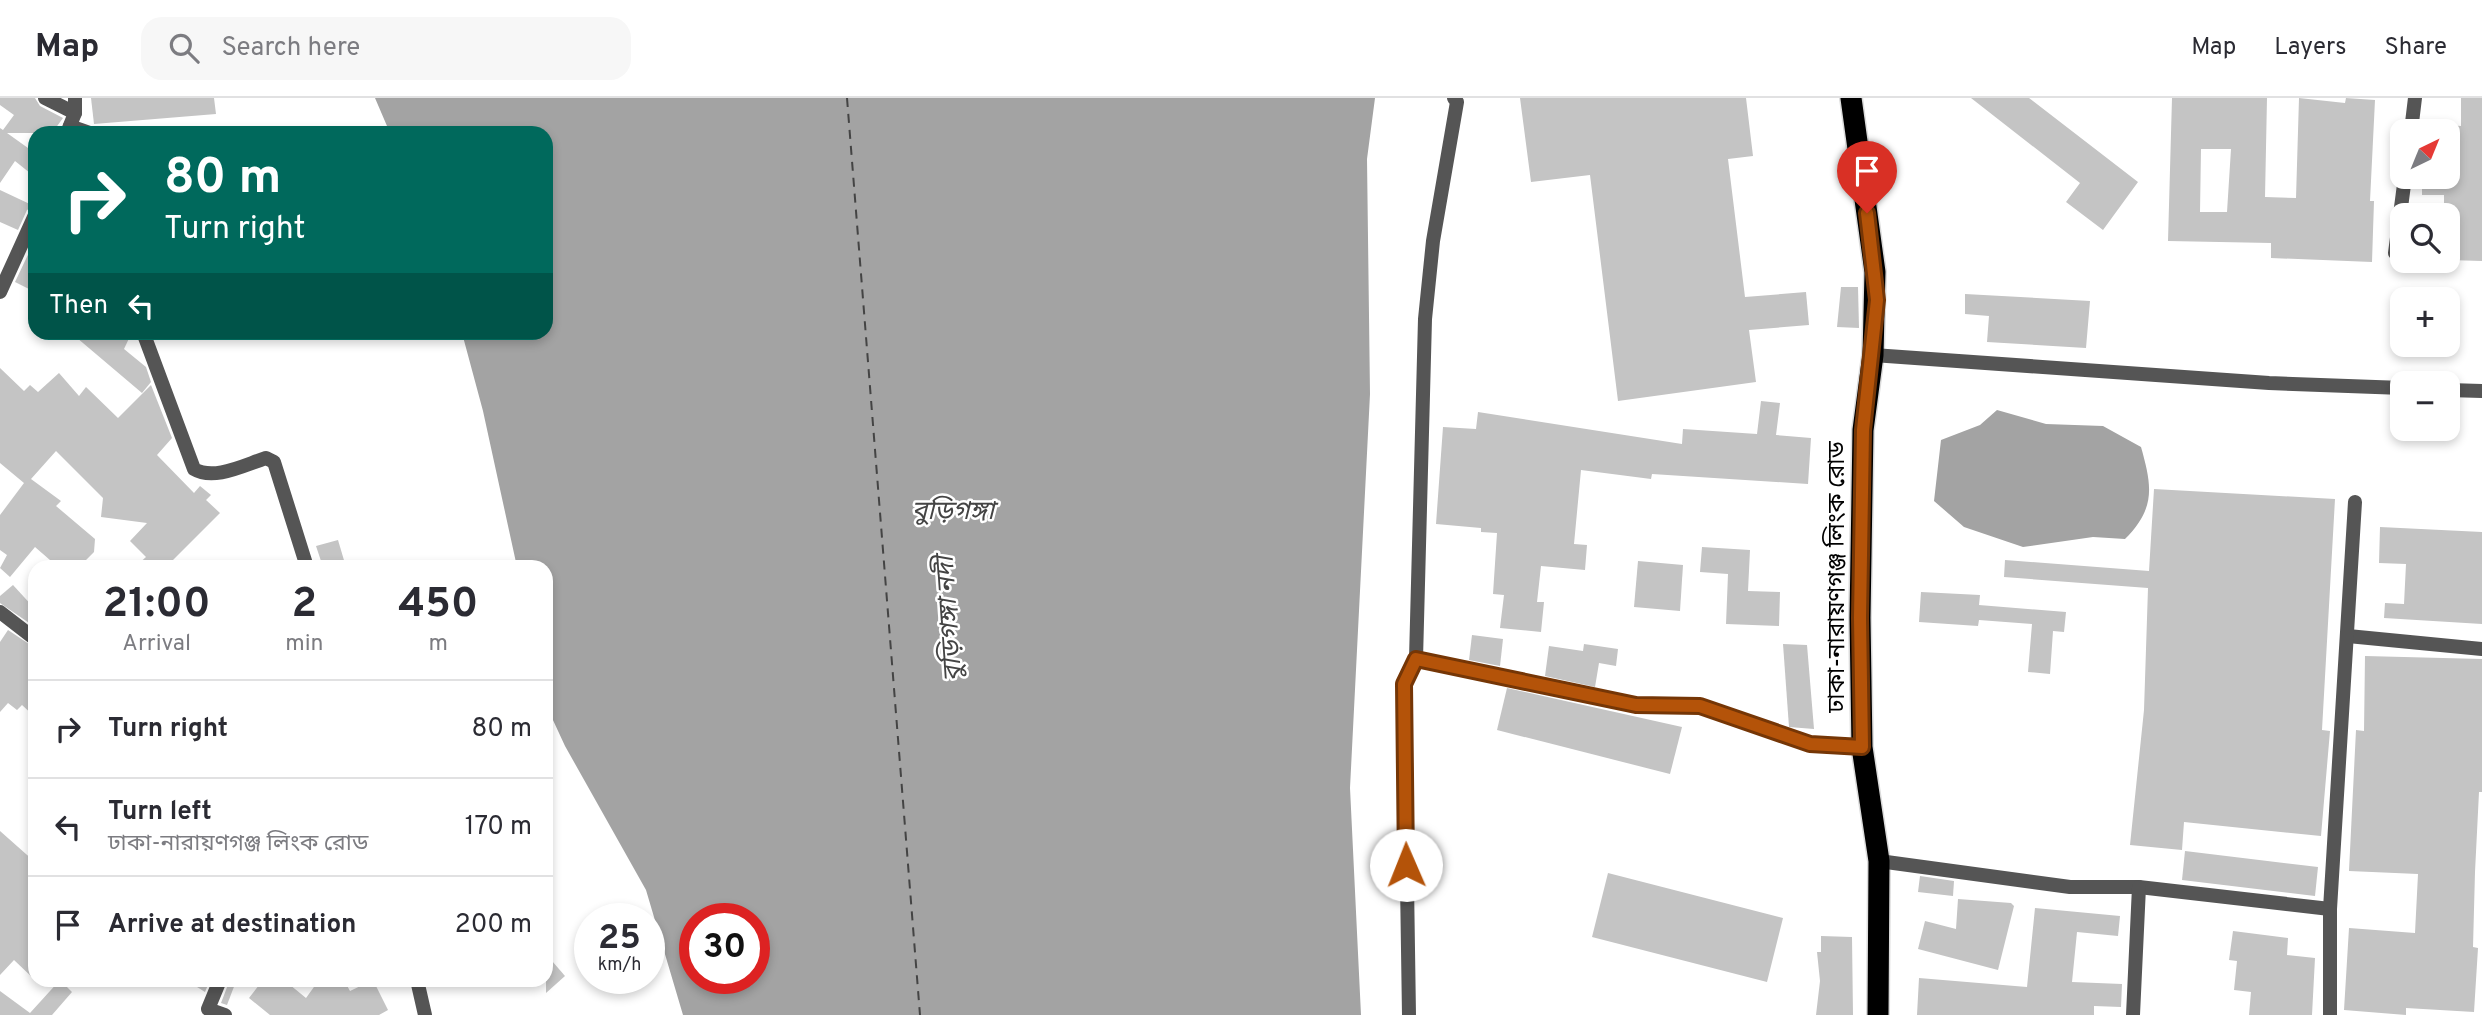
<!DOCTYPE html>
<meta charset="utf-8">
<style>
body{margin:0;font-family:Overpass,"Noto Sans Bengali",sans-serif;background:#f7f7f7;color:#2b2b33;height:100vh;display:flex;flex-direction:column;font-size:26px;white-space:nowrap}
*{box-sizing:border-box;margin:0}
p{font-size:23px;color:#7c7c81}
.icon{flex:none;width:38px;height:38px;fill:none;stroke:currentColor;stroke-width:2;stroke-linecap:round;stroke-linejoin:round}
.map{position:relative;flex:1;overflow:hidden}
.sheet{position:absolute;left:28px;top:462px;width:525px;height:427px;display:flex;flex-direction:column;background:#fff;border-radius:21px;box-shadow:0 4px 10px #0003}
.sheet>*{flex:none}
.hud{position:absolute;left:28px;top:28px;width:525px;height:214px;border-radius:21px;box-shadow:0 4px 10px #0003;background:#00695c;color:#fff;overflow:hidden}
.needle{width:46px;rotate:43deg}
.controls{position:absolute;left:2390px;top:21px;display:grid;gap:14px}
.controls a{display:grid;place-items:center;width:70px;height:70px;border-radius:14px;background:#fff;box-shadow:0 4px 10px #0003;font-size:35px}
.speed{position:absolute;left:574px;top:805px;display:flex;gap:14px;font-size:35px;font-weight:700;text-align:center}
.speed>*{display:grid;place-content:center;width:91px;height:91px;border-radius:50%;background:#fff;box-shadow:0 4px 10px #0003;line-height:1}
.speed small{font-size:18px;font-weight:400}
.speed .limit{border:10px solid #d22;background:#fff;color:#111}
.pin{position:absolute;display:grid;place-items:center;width:60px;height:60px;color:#fff;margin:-72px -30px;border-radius:50% 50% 50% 0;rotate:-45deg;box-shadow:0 0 7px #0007}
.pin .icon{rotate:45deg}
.me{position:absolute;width:77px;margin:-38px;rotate:359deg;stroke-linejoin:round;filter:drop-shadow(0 0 5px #0008)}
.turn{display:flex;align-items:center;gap:24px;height:147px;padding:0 21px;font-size:32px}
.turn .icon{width:91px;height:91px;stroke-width:2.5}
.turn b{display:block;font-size:49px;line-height:60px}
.then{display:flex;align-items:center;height:66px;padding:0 21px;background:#0003;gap:14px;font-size:26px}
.eta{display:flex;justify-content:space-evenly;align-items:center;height:119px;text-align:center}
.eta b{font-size:42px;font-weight:700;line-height:49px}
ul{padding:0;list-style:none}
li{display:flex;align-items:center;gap:21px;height:98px;padding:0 21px;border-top:2px solid #e1e1e2}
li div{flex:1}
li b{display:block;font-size:26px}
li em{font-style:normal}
header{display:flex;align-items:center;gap:42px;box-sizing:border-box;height:98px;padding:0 35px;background:#fff;border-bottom:2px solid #e1e1e2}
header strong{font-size:33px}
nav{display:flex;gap:38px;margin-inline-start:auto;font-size:24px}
.search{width:490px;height:63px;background:#f7f7f7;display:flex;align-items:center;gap:18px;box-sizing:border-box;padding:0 24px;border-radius:21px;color:#7c7c81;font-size:26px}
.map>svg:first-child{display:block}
.water{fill:#a3a3a3;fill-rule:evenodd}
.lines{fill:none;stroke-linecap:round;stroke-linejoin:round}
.ferry{stroke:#444;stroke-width:2;stroke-dasharray:9 7;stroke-linecap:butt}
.building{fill:#c4c4c4;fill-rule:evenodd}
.highway-casing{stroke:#dbdbdb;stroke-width:24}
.street{stroke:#555;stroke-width:14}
.highway{stroke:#000;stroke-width:21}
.route-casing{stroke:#753606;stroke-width:18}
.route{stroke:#b45309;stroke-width:12}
.labels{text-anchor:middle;stroke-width:5;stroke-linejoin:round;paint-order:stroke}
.street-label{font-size:24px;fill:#000;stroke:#fff}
.water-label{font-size:26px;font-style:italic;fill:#444;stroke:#fff}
</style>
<header>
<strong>Map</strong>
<div class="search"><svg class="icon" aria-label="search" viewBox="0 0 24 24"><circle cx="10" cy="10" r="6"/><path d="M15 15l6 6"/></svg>Search here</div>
<nav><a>Map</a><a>Layers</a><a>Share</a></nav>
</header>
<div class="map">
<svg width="2482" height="917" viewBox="0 0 2482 917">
<rect width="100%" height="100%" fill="#fff"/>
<g class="water">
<path d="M375 0H1375L1367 61 1370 296 1350 690 1361 917H683L646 792 565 648 546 607V469H517L483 313 462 235 546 234V35H390ZM695 821H754V880H695Z"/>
<path d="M1997 312 2046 326 2103 328 2141 349C2152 388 2156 410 2125 441L2093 439 2023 449 1964 429 1934 403 1941 342 1980 327Z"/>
</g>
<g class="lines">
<path class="ferry" d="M847 0 920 917"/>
</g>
<g class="building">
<path d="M0 0H35L40 8 63 20 52 35H7L35 55V79L15 63 0 85V30L3 32 14 17 0 7Z"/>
<path d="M91 0H214L216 16 94 26Z"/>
<path d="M1520 0H1746L1753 58 1728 61 1745 199 1806 194 1809 227 1749 232 1756 284 1618 303 1590 77 1531 84Z"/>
<path d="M1971 0H2029L2138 84 2103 132 2066 104 2080 85Z"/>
<path d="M2172 0H2267L2265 99 2296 100 2299 0 2345 5 2346 0 2375 2 2370 103H2374L2372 164 2271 160V145L2168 143ZM2201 51H2231L2227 114H2200Z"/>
<path d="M2461 0H2482V163L2448 162V117H2444V97H2422V79H2448V27L2461 28Z"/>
<path d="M0 92 34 108 27 112 18 132 0 124Z"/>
<path d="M35 142V184L31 192 15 184Z"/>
<path d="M1841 189H1858L1859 230 1837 229Z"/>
<path d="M1965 196 2090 203 2086 250 1987 244 1989 218 1965 216Z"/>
<path d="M70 234H132L124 251 146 269 151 284 142 295Z"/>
<path d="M0 270 24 293 30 287 38 294 59 275 79 298 86 289 118 320 151 287 172 340 157 357 194 395 200 388 211 397 206 402 220 415 166 469H135L146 459 130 443 147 425 101 419 103 400 56 353 31 381 61 403 56 408 95 441 94 454 79 469H58L35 449 10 479 0 470 7 457 0 452V417L24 385 0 365Z"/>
<path d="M1761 303 1780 305 1776 337 1811 340 1808 386 1652 376 1651 381 1581 372 1574 446 1587 447 1585 472 1541 468 1537 504H1544L1541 534 1500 530 1504 497 1493 496 1497 435 1481 434V430L1436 426 1443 329 1476 331 1478 314 1682 346 1683 331 1757 336Z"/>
<path d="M2154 391 2335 401 2322 632 2330 633 2321 738 2184 724 2182 752 2130 747 2144 612 2148 490 2004 479 2005 462 2149 473Z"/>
<path d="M2380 429 2482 434V526L2384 520 2385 505 2404 506 2406 466 2379 465Z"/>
<path d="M338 442 346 469H323L316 448Z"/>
<path d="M1702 449 1750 452 1748 493 1780 494 1779 528 1726 526 1728 476 1700 474Z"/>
<path d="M1638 463 1683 467 1680 513 1634 509Z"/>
<path d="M13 487 35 511V529L0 505V498Z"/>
<path d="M1921 494 1980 497 1979 507 2066 514 2064 534 2053 533 2050 576 2028 574 2032 526 1979 522 1978 528 1919 524Z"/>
<path d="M8 532 35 550V619L22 607 17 612 8 605 0 614V544Z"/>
<path d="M1472 537 1503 541 1500 568 1469 562Z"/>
<path d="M1584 546 1618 551 1616 568 1599 565 1595 589 1545 578 1549 548 1583 553Z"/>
<path d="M1783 546 1807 547 1814 631 1789 629Z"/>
<path d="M2365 558 2482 561V694H2479L2475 774 2473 849 2478 850 2474 914 2406 910V917L2344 912 2349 830 2415 835 2418 776 2349 773 2356 632 2364 633Z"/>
<path d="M1507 590 1682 629 1670 676 1497 632Z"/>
<path d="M0 733 35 764V882L14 862 0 877Z"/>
<path d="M2185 753 2318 769 2315 798 2182 782Z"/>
<path d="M1608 775 1783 820 1767 884 1592 839Z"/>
<path d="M1920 778 1954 783 1953 798 1918 794Z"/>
<path d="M1958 801 2011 805 2014 808 1998 872 1918 851 1925 823 1956 831Z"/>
<path d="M2035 810 2120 818 2118 838 2077 834 2072 884 2122 886 2121 909 2094 908V917H1917L1919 880 2027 889Z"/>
<path d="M2233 833 2288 840 2287 857 2315 860 2312 917H2249L2251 894 2234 892 2237 863 2229 862Z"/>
<path d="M1821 838 1852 839 1853 917H1816L1820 883 1817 854H1821Z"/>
<path d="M546 856 565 878 546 895Z"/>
<path d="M60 882 72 894 52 917H0V893L30 915Z"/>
<path d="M186 882H210L205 894Z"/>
<path d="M263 882H284L306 900 319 882H344L350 893 373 882 388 912 379 917H270L249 900Z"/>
<path d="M229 884 235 886 227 907 221 905Z"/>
</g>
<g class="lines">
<defs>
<path id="highway" d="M1851 0 1875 174 1873 257 1863 332 1860 520 1862 649 1879 763 1878 917"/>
</defs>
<use href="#highway" class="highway-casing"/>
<g class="street">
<path d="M45 0 75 15"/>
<path d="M70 28 90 35"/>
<path d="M2411 33 2415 0"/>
<path d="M67 35 75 15V0"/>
<path d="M2395 155 2405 79"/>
<path d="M0 194 35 117"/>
<path d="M143 234 194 371C214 383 244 367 266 360L274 364 307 469"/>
<path d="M1873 257 2269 285 2403 290"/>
<path d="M2448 292 2482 293"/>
<path d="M0 514 35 541"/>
<path d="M2348 538 2482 551"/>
<path d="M1416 561 1636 607 1700 608 1810 646 1862 649"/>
<path d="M1879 763 2070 789H2139L2330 811"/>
<path d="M220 882 208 911 225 917"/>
<path d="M417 882 425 917"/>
<path d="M1409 917 1404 586 1416 561 1425 221 1433 143 1457 4 1454 0"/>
<path d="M2133 917 2139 789"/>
<path d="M2330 917V811L2355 404"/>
</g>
<use href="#highway" class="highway"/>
</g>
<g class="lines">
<defs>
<path id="route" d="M1406 767 1404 586 1416 561 1636 607 1700 608 1810 646 1862 649 1860 520 1863 332 1877 202 1867 115"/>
</defs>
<use href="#route" class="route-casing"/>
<use href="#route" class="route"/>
</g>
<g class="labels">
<g class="street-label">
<text transform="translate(1836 479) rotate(-90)" y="8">ঢাকা-নারায়ণগঞ্জ লিংক রোড</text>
</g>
<g class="water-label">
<text x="953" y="421">বুড়িগঙ্গা</text>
<text transform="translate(948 521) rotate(-94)" y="9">বুড়িগঙ্গা নদী</text>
</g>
</g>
</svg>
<div class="controls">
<a><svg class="needle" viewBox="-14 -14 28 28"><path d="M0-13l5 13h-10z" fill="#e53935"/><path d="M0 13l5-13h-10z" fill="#7c7c81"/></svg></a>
<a><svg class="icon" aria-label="search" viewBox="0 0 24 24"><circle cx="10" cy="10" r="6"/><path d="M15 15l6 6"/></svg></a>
<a>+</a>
<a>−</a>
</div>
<div class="speed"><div>25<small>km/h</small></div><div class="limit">30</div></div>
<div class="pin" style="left:1867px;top:115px;background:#d93025"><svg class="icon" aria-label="arrive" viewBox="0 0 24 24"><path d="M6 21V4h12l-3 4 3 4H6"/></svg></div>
<svg class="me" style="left:1406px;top:767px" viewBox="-20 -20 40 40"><circle r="19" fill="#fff"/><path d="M0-13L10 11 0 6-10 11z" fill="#b45309"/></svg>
<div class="hud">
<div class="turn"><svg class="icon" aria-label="right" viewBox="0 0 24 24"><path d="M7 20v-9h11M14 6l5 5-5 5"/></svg><div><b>80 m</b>Turn right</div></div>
<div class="then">Then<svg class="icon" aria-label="left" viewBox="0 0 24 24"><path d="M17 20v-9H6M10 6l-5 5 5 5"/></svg></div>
</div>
<section class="sheet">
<div class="eta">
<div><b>21:00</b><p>Arrival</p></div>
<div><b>2</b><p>min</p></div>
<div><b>450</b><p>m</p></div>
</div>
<ul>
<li><svg class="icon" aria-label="right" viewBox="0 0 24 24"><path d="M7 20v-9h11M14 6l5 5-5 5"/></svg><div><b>Turn right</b></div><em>80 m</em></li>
<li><svg class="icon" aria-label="left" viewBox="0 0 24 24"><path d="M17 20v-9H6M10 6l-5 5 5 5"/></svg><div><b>Turn left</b><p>ঢাকা-নারায়ণগঞ্জ লিংক রোড</p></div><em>170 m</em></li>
<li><svg class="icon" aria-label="arrive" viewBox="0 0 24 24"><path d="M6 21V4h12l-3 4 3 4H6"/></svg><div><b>Arrive at destination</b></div><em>200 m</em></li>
</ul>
</section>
</div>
